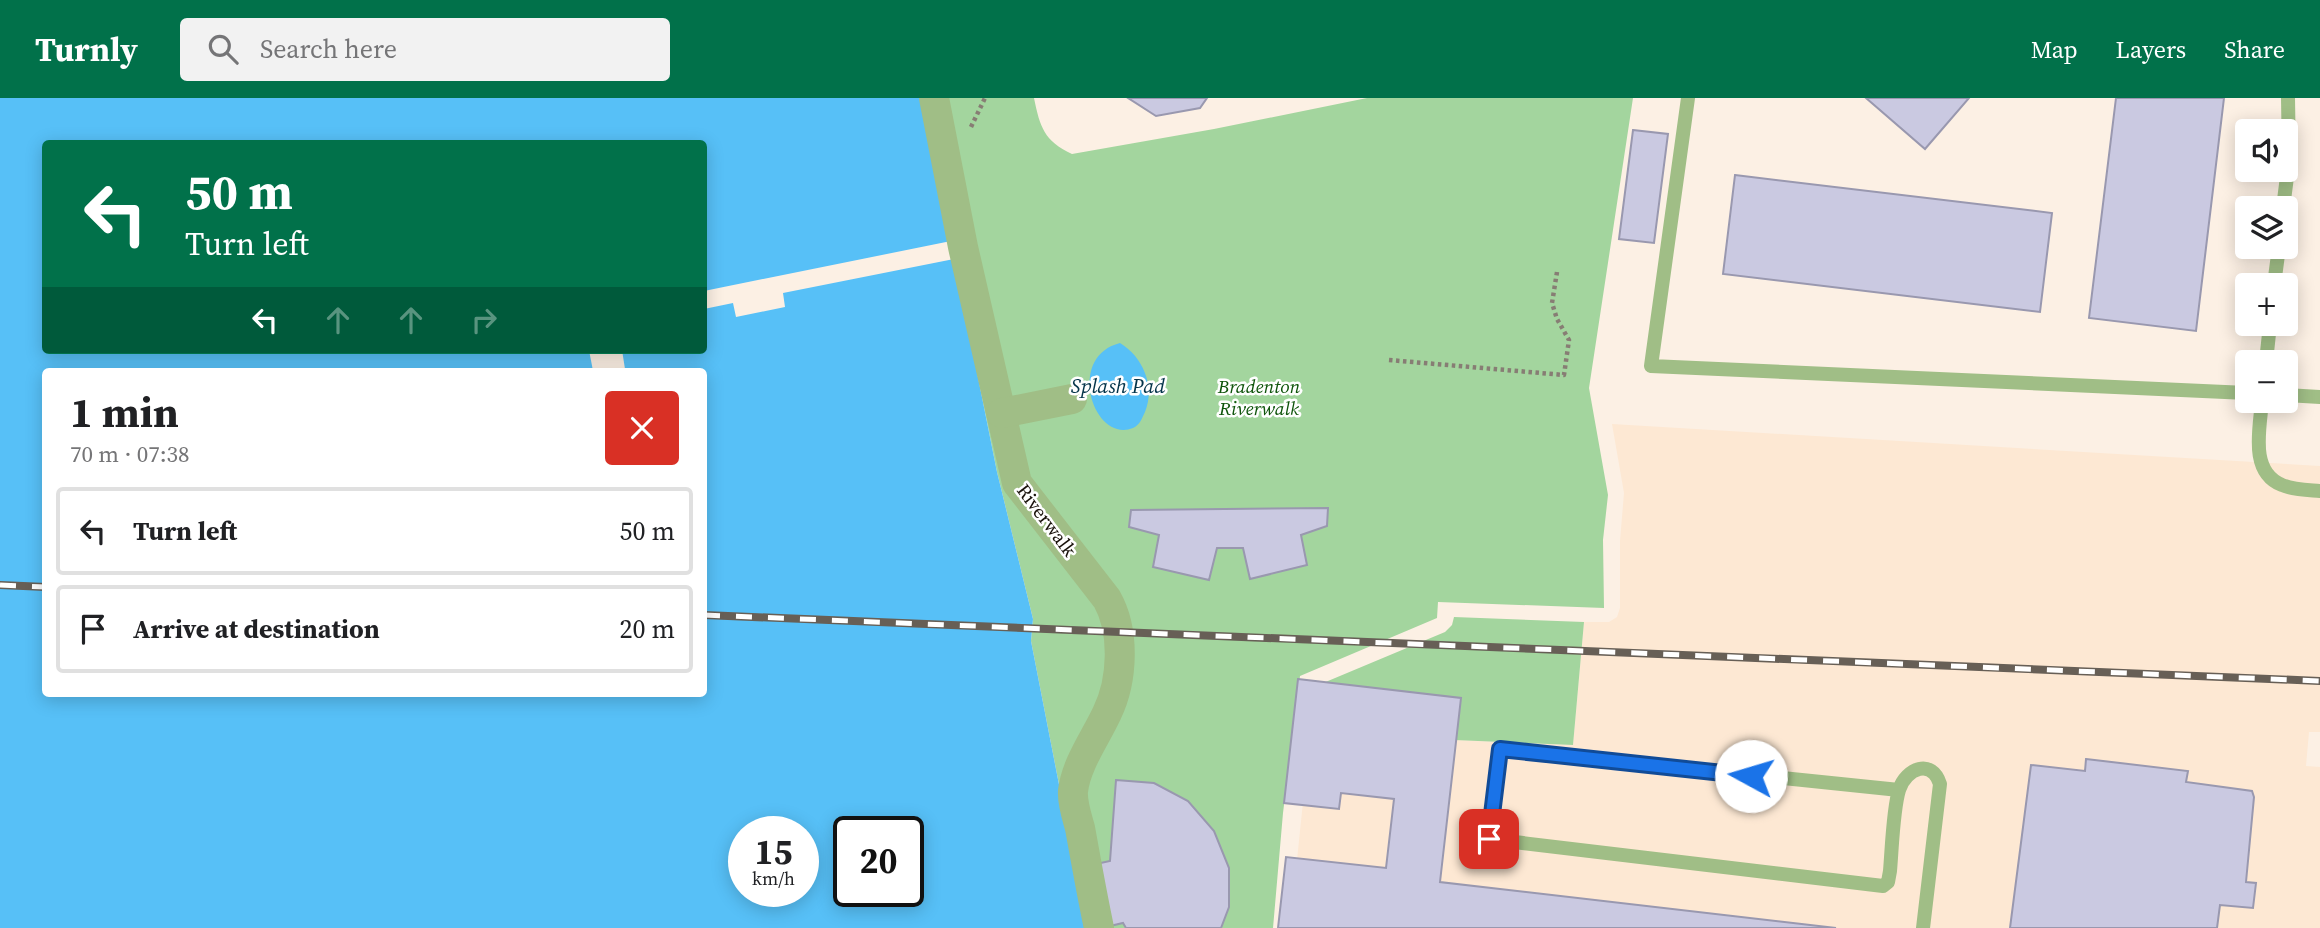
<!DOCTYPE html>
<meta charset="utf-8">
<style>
body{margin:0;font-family:"Source Serif 4",serif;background:#f2f2f2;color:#202124;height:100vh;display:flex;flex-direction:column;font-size:26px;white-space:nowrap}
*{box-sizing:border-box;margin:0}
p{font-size:23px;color:#757577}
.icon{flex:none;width:38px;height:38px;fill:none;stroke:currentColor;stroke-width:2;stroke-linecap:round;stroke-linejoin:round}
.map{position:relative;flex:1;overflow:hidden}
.drawer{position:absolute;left:42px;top:270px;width:665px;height:329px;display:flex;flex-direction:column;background:#fff;border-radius:7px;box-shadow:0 4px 18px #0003}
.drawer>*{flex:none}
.hud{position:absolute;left:42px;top:42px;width:665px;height:214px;border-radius:7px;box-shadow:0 4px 18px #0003;background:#01714a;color:#fff;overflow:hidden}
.fabs{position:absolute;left:2235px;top:21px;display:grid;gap:14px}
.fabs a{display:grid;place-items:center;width:63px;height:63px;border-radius:7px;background:#fff;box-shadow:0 4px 18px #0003;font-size:35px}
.speed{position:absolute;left:728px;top:718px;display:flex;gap:14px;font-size:35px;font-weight:700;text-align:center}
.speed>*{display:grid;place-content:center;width:91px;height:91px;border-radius:50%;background:#fff;box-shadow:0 4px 18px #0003;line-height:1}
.speed small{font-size:18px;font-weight:400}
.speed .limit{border:4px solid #111;border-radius:10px;background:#fff;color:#111}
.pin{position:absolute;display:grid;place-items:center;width:60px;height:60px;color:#fff;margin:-30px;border-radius:14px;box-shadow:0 4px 10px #0006}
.me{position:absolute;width:77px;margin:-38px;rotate:276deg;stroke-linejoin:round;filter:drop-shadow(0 0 5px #0008)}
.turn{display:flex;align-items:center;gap:24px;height:147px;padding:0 28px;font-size:32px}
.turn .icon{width:91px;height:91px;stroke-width:2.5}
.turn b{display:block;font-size:49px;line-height:60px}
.lanes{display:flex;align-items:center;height:66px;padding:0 28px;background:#0003;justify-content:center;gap:35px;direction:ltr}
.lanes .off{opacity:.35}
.round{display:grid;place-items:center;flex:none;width:74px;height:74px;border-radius:7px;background:#f2f2f2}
.overview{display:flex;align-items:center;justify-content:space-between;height:119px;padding:0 28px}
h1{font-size:42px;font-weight:700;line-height:52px}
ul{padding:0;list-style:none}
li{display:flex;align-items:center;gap:21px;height:88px;margin:0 14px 10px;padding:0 14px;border:4px solid #e0e0e0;border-radius:7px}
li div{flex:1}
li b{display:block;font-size:26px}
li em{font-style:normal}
header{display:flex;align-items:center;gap:42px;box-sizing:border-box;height:98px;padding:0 35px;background:#01714a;color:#fff}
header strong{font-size:33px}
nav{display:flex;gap:38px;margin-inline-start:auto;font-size:24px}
.search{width:490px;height:63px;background:#f2f2f2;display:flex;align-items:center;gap:18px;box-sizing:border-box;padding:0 24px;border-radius:7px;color:#757577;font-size:26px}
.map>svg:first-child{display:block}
.built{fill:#fde8d3}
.green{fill:#a3d59e}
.water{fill:#57c0f7;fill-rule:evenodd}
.pier{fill:#fcf0e4}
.building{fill:#cac9e1;stroke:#9998af;stroke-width:2}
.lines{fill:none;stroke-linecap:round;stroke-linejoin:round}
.path{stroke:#877d74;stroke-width:4.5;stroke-dasharray:3.5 3.5;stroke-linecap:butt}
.lane{stroke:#a0be86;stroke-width:14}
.street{stroke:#a0be86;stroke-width:30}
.rail-casing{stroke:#675f56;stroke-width:8}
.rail{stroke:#fff;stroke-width:5;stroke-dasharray:16;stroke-linecap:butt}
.route-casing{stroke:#114b97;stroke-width:18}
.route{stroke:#1a73e8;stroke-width:12}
.labels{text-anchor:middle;stroke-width:5;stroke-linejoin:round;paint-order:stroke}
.park-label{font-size:19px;font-style:italic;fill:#0e540a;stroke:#fff}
.street-label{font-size:19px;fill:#19120b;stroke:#fff}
.water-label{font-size:21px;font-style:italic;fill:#04344a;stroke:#fff}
</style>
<header>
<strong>Turnly</strong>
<div class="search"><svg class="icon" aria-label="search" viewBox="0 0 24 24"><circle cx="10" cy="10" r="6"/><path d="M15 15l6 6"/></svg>Search here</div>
<nav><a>Map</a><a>Layers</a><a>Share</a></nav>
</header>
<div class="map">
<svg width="2320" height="830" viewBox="0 0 2320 830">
<rect width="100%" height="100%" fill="#fcf0e4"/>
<path class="built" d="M1612 326 2320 368V634H2309L2306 668 2320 669V830H1290L1310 636 1573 647 1584 524H1609L1617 519 1620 510V443L1624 395Z"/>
<g class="green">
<path d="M922 0H1034C1040 29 1044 43 1072 56L1214 31 1367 0H1633L1589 290 1608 397 1603 442 1604 510 1438 504 1437 520 1300 578 1283 715 1273 830H1087L1031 543 1033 521 997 374Z"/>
<path d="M1454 519 1584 524 1573 647 1310 636 1316 588 1445 534 1452 527Z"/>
</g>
<g class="water">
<path d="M0 0H922L997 374 1033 521 1031 543 1087 830H0ZM46 46H704V252H46ZM46 273H704V595H46ZM744 733H803V793H744ZM849 733H908V793H849Z"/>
<path d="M1120 245C1142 258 1156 288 1145 314 1142 320 1140 327 1133 330 1094 346 1065 259 1120 245Z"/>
</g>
<g class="pier">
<path d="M951 143 954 161 783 195 785 209 736 219 733 205 704 211V193Z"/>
<path d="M589 252H622L625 271 593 273Z"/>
</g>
<g class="building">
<path d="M1128 0H1207L1200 10 1156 18Z"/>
<path d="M1866 0H1969L1925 51Z"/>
<path d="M2116 0H2224L2196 233 2089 220Z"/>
<path d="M1633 32 1668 36 1654 145 1619 141Z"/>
<path d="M1735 77 2052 115 2040 214 1723 176Z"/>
<path d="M1328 410 1327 428 1301 437 1307 467 1250 481 1243 450H1217L1209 482 1153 469 1159 437 1129 429 1131 412Z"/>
<path d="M1298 581 1461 600 1440 784 1836 830H1278L1286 759 1386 770 1394 701 1341 695 1339 711 1284 705Z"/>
<path d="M2086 661 2188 673 2186 684 2252 693 2254 699 2246 784 2256 785 2253 810 2220 807 2217 830H2010L2031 667 2085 673Z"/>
<path d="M1116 682 1154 685 1188 703 1214 733 1229 770V809L1221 830H1126L1123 825 1110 828 1096 766 1110 763Z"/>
</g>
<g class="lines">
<g class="path">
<path d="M971 29 985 0"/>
<path d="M1389 262 1564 277 1569 242 1557 221 1552 205 1557 174"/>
</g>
<g class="lane">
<path d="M1688 0 1651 268 2247 295"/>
<path d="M2283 110 2289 63 2288 0"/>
<path d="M2274 187 2279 149"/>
<path d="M2266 264 2270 226"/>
<path d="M2286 297 2320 299"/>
<path d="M2262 303C2260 330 2249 374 2282 387 2293 392 2308 392 2320 393"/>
<path d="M1899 692 1500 651 1489 741 1883 788 1888 784 1890 773C1892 750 1893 712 1899 692 1906 670 1932 660 1940 686L1923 830"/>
</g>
<g class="street">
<path d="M934 0 963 149 1017 385 1107 501C1125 533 1123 582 1107 615 1096 639 1076 666 1073 693 1072 705 1077 719 1080 730 1086 763 1092 797 1099 830"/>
<path d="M1002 315 1072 301"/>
</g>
<defs>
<g id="rail">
<path d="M0 487 46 489"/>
<path d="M704 517 2320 583"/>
</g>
</defs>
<use href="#rail" class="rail-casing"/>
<use href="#rail" class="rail"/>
</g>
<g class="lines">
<defs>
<path id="route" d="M1489 741 1500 651 1751 678"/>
</defs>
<use href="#route" class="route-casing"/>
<use href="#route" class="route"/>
</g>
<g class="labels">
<g class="park-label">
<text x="1259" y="295">Bradenton<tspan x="1259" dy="22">Riverwalk</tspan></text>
</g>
<g class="street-label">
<text transform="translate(1047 422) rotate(53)" y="7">Riverwalk</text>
</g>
<g class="water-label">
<text x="1118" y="295">Splash Pad</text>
</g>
</g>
</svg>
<div class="fabs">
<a><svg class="icon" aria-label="sound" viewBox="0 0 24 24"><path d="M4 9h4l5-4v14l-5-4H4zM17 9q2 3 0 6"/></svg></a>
<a><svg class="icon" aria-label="layers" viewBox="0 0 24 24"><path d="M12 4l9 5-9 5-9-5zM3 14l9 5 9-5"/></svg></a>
<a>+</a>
<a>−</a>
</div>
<div class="speed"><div>15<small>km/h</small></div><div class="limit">20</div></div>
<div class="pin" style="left:1489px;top:741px;background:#d93025"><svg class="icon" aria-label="arrive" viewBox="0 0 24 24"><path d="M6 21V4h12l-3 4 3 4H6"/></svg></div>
<svg class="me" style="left:1751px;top:678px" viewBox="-20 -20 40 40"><circle r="19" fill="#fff"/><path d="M0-13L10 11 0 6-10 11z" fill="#1a73e8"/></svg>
<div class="hud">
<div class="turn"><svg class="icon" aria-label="left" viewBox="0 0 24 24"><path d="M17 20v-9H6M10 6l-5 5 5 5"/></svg><div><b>50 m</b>Turn left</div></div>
<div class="lanes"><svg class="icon" aria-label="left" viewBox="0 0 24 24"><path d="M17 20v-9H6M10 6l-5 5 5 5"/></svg><svg class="icon off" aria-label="ahead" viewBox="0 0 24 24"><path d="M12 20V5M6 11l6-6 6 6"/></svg><svg class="icon off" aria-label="ahead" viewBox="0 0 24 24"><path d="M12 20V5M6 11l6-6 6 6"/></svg><svg class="icon off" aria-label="right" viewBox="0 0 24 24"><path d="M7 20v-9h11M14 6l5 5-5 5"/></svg></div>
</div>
<section class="drawer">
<div class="overview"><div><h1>1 min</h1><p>70 m · 07:38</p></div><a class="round" style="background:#d93025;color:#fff"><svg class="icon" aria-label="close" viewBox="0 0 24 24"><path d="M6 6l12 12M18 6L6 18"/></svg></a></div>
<ul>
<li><svg class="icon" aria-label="left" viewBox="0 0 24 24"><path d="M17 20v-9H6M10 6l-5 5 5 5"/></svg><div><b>Turn left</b></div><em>50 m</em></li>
<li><svg class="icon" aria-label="arrive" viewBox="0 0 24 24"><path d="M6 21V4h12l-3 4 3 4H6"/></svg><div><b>Arrive at destination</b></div><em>20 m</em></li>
</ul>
</section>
</div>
